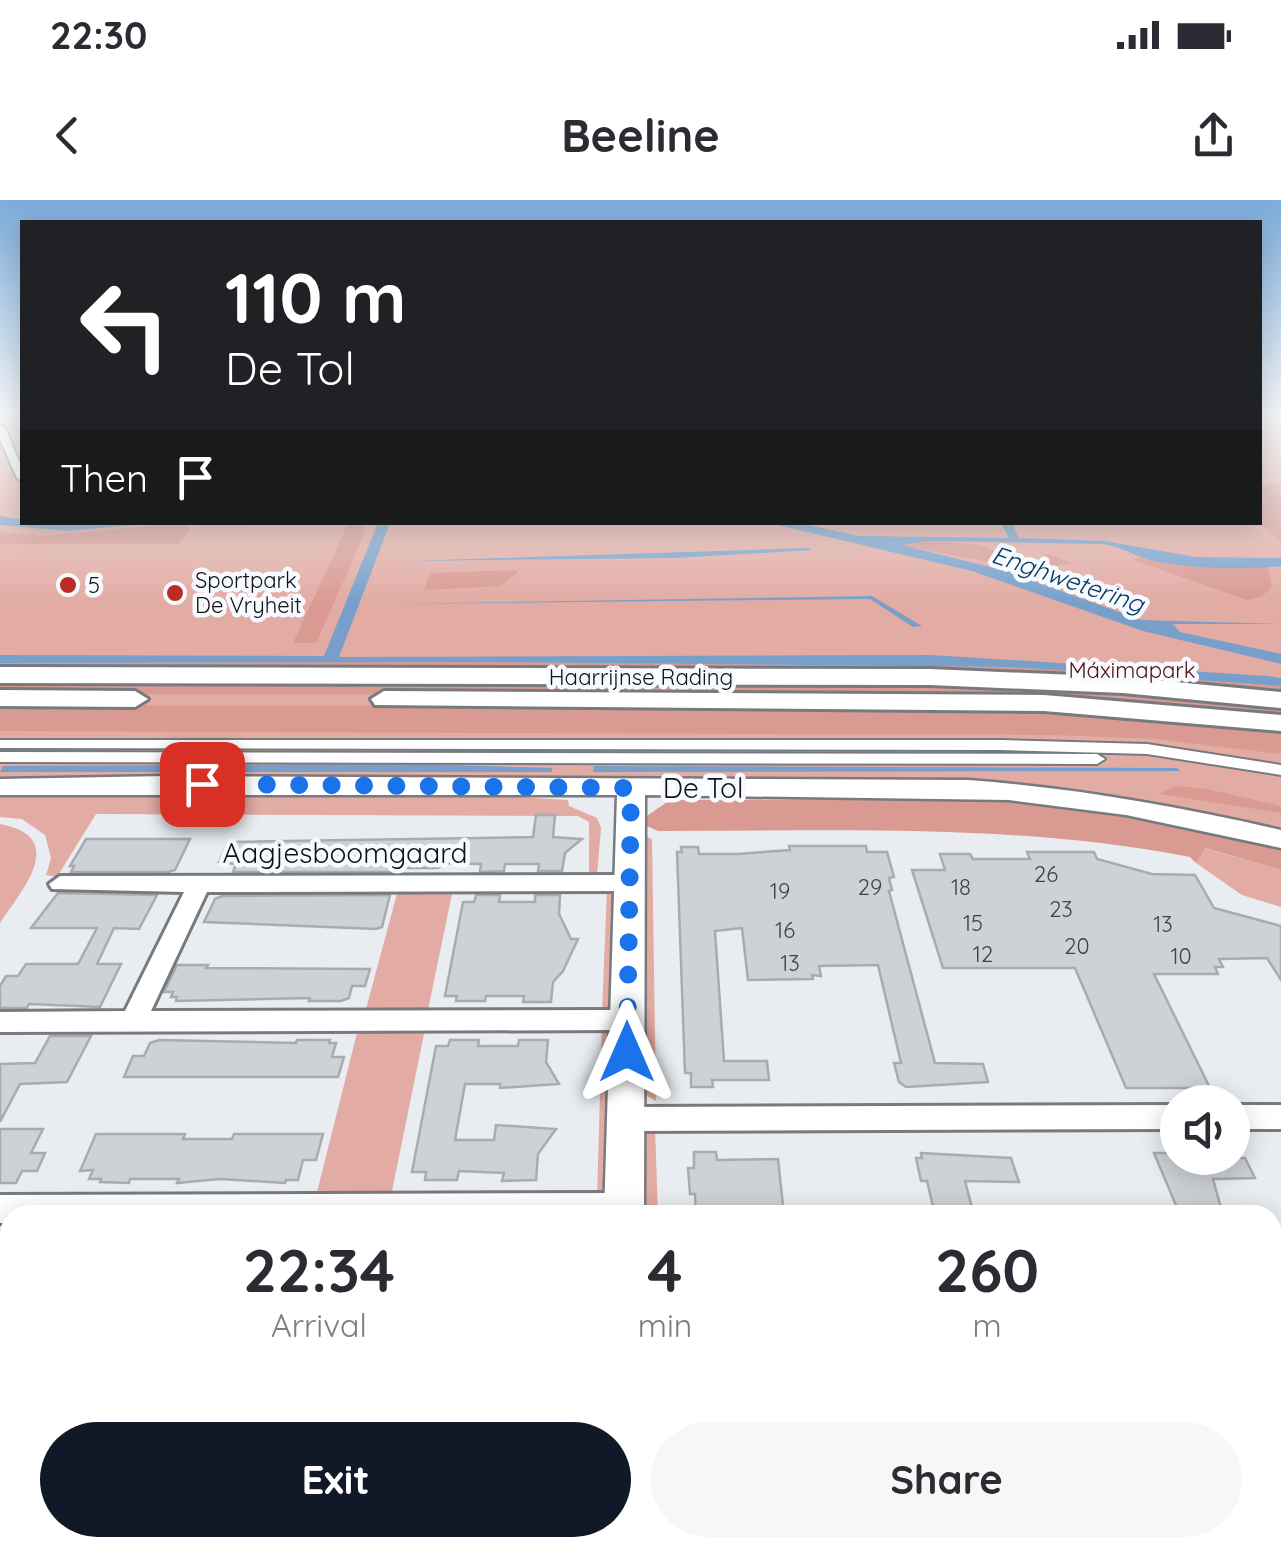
<!DOCTYPE html>
<meta charset="utf-8">
<style>
body{margin:0;font-family:Quicksand,sans-serif;background:#f7f7f7;color:#2b2b33;height:100vh;display:flex;flex-direction:column;font-size:38px;white-space:nowrap}
*{box-sizing:border-box;margin:0}
p{font-size:32px;color:#7c7c81}
.icon{flex:none;width:55px;height:55px;fill:none;stroke:currentColor;stroke-width:2;stroke-linecap:round;stroke-linejoin:round}
.map{position:relative;flex:1;overflow:hidden}
.sheet{position:absolute;left:0px;top:1005px;width:1282px;height:352px;display:flex;flex-direction:column;background:#fff;border-radius:30px 30px 0 0;box-shadow:0 5px 25px #0003}
.sheet>*{flex:none}
.guide{position:absolute;left:20px;top:20px;width:1242px;height:305px;border-radius:0px;box-shadow:0 5px 25px #0003;background:#202124;color:#fff;overflow:hidden}
.buttons{position:absolute;left:1160px;top:885px;display:grid;gap:20px}
.buttons a{display:grid;place-items:center;width:90px;height:90px;border-radius:50%;background:#fff;box-shadow:0 5px 25px #0003;font-size:50px}
.pin{position:absolute;display:grid;place-items:center;width:85px;height:85px;color:#fff;margin:-42px;border-radius:20px;box-shadow:0 5px 15px #0006}
.me{position:absolute;width:110px;margin:-55px;rotate:0deg;stroke-linejoin:round;filter:drop-shadow(0 0 8px #0008)}
.turn{display:flex;align-items:center;gap:35px;height:210px;padding:0 40px;font-size:45px}
.turn .icon{width:130px;height:130px;stroke-width:2.5}
.turn b{display:block;font-size:70px;line-height:85px}
.then{display:flex;align-items:center;height:95px;padding:0 40px;background:#0003;gap:20px;font-size:38px}
.eta{display:flex;justify-content:space-evenly;align-items:center;height:170px;text-align:center}
.eta b{font-size:60px;font-weight:700;line-height:70px}
.action{display:flex;gap:20px;margin-top:auto;padding:20px 40px}
.action a{flex:1;height:115px;border-radius:60px;background:#111827;color:#fff;font-size:40px;font-weight:700;line-height:115px;text-align:center}
.action a+a{background:#f7f7f7;color:#2b2b33}
.status{display:flex;justify-content:space-between;align-items:center;height:70px;padding:0 50px;background:#fff;direction:ltr}
.status svg{height:28px;fill:currentColor}
header{display:flex;justify-content:space-between;align-items:center;height:130px;padding:0 40px;background:#fff;font-size:45px;font-weight:700}
.map>svg:first-child{display:block}
.green{fill:#e2aba3}
.forest{fill:#d89a91}
.water{fill:#789fca}
.building{fill:#ced2d6;stroke:#a8abaf;stroke-width:2.5}
.lines{fill:none;stroke-linecap:round;stroke-linejoin:round}
.pedestrian-casing{stroke:#777a7e;stroke-width:4}
.minor-casing{stroke:#777a7e;stroke-width:6}
.tertiary-casing{stroke:#777a7e;stroke-width:5}
.secondary-casing{stroke:#777a7e;stroke-width:6}
.pedestrian{fill:#fff;fill-rule:evenodd}
.minor{fill:#fff;fill-rule:evenodd}
.tertiary{fill:#fff;fill-rule:evenodd}
.secondary{fill:#fff;fill-rule:evenodd}
.route{stroke:#1a73e8;stroke-width:18;stroke-dasharray:0 32.4}
.poi-dot{fill:#ba2c25;stroke:#f7faff;stroke-width:4}
.labels{text-anchor:middle;stroke-width:9;stroke-linejoin:round;paint-order:stroke}
.far-poi-label{font-size:22px;fill:#111214;stroke:#f7faff;text-anchor:start}
.far-park-label{font-size:22px;fill:#570d0a;stroke:#f7faff}
.far-street-label{font-size:22px;fill:#111214;stroke:#f7faff}
.number-label{font-size:22px;fill:#404244}
.far-water-label{font-size:25px;font-style:italic;fill:#0e3a63;stroke:#f7faff}
.street-label{font-size:28px;fill:#111214;stroke:#f7faff}
</style>
<div class="status"><b>22:30</b><svg viewBox="0 0 49 12"><path d="M0 12V9h3v3zM5 12V6h3v6zM10 12V3h3v9zM15 12V0h3v12zM26 1h20v11H26zM47 4h2v5h-2z"/></svg></div>
<header><svg class="icon" aria-label="back" viewBox="0 0 24 24"><path d="M15 5l-7 7 7 7"/></svg>Beeline<svg class="icon" aria-label="share" viewBox="0 0 24 24"><path d="M12 15V3M7 8l5-5 5 5M5 13v7h14v-7"/></svg></header>
<div class="map">
<svg width="1281" height="1357" viewBox="0 0 1281 1357">
<rect width="100%" height="100%" fill="#e9edf1"/>
<g class="green">
<path d="M0 214H22V322H1260V214H1281V653L1219 634 982 596 402 591 81 595 466 594 568 600 569 606 597 618 601 628 597 676H589V622L578 616 96 614 57 677 46 675 51 658 45 635 22 619 0 617Z"/>
<path d="M0 624C69 637 23 689 0 723Z"/>
<path d="M641 634 652 639 656 901 643 894Z"/>
<path d="M1204 648 1281 670V707L1242 695 1196 663Z"/>
<path d="M607 688 615 690 610 807 609 813 602 814Z"/>
<path d="M453 689 428 810 366 809 398 690Z"/>
<path d="M602 823 610 831 607 993 597 999Z"/>
<path d="M358 829H425L392 991 317 992Z"/>
<path d="M655 927 658 1015H641V931Z"/>
</g>
<g class="forest">
<path d="M1260 285H1281V343L1259 323Z"/>
<path d="M184 323 190 329 178 344H0V332L42 336Z"/>
<path d="M198 323H363L364 335 316 443H293L348 324 202 326Z"/>
<path d="M929 341 975 344 1035 362H1050L1043 355 1049 354 1073 364 1057 365 1062 374 1031 369 1027 377 994 363 899 345Z"/>
<path d="M1140 356 1154 361 1268 367 1272 387 1261 397 1247 400 1133 360Z"/>
<path d="M520 370 501 386 424 390 430 373Z"/>
<path d="M495 462 1011 467 1281 486V495L1224 488 0 470V463Z"/>
<path d="M0 480 675 481 1091 488 1281 504V517L897 495 0 494Z"/>
<path d="M0 505 959 507 1080 511 1281 529V554L1156 539 1053 535 0 531Z"/>
<path d="M1175 586 1207 589 1281 606V613L1160 594Z"/>
<path d="M979 598C1082 606 1181 621 1281 648V670L1205 648 1196 663 1190 657C1013 623 837 631 658 631L638 622 670 600Z"/>
</g>
<g class="water">
<path d="M0 316C49 326 102 322 154 323L68 331 0 325Z"/>
<path d="M390 323 339 457 931 455 1268 476 1281 478V486L1011 467 495 462 0 463V455L324 456 378 323Z"/>
<path d="M769 323H800L858 336 1009 338 1001 323H1012L1019 338 1104 341 1196 357 1281 358V366C1242 370 1193 369 1154 361 1136 357 1123 347 1103 344L929 341 902 345 1006 371 1141 420 1281 424H1173L1180 432 1281 454V464L1143 431 972 371Z"/>
<path d="M808 348 812 350 676 358 406 361Z"/>
<path d="M872 396 922 426 913 427 870 399 391 404Z"/>
<path d="M416 564 552 568V572H0L3 566Z"/>
<path d="M594 566 1177 568 1180 571 593 572Z"/>
</g>
<g class="building">
<path d="M536 615H555L553 637 582 639 565 653 562 671H538L539 664H505L504 671 480 672 481 664 445 663 438 668H398L397 672H233L236 664 219 662 228 642 533 637Z"/>
<path d="M86 639H190L175 670 168 672H71L74 666H70Z"/>
<path d="M789 646H866L867 652H887L894 677 889 678 892 690 889 691 935 863 983 864 988 882 906 887 899 882 894 863H901L878 765 819 766 821 776 812 775 813 779 748 780 742 728 715 731 724 861H767L769 880H712L713 887H691V873H685L677 652H682L681 647H698L699 654H737L790 650Z"/>
<path d="M1027 652H1094L1097 659 1152 674 1195 675 1214 708 1281 726V780L1267 758 1219 759 1223 767H1215L1218 774H1154L1210 888H1126L1075 768H943L912 670H945L940 654H970L973 659H1030Z"/>
<path d="M58 693 157 695 139 729 114 728 97 764H121L100 807 29 804 27 808H0V786L6 776H18L26 764H78L97 728H31Z"/>
<path d="M390 695 382 727 376 729 204 722 215 699 222 696Z"/>
<path d="M476 695H500L499 702H535V695H560L559 714 571 739H578L563 771 553 782 551 802H523L524 796H486L485 801H456L457 796H445L463 702H474Z"/>
<path d="M177 765H208L206 768 370 769 365 786H352L349 798 341 801H309L310 798 176 801 177 797H171L173 792H164Z"/>
<path d="M50 836H91L67 882 20 884 0 922V864L35 863Z"/>
<path d="M159 840 296 843 297 840H330L329 843H336L332 857H344L338 877H124L133 856H144L150 843Z"/>
<path d="M450 840H479L478 846H518L519 840H548L546 862 559 884 500 888V884H465L455 940H494L496 925 556 929 538 954 536 980 502 981 504 973 459 971 457 980H425L426 972H412L436 846H448Z"/>
<path d="M0 929H43L31 953H45L37 971H22L16 983H0Z"/>
<path d="M96 934H185L183 939H232L234 934H323L316 960H303L298 980H286L285 983 220 979 177 983 179 979H130L129 983 100 982 101 979H89L93 970 80 971Z"/>
<path d="M694 952H716L717 960 778 959 784 1015H696L695 994H690L688 968H694Z"/>
<path d="M921 953 1011 958 1019 982 965 981 974 1015H935L927 981H921L916 958H922Z"/>
<path d="M1154 953H1178V958H1245L1255 978 1213 979 1223 1015H1180Z"/>
</g>
<g class="lines">
<defs>
<g id="pedestrian">
<path d="M0 225 5 228 22 268V281L17 278 0 239Z"/>
<path d="M0 540H1002L1147 544 1281 565V575L1147 554 1002 550 0 548Z"/>
<path d="M0 552 1097 554 1105 559 1097 564 0 562Z"/>
</g>
<g id="minor">
<path d="M630 675 641 683 630 691 207 692 151 811 627 810 636 813 640 820 636 827 627 830 0 832V812L125 811 184 692 52 689 49 684 60 676Z"/>
<path d="M1178 905V929L627 931 617 928 613 919 617 910 627 907Z"/>
<rect x="1232" y="905" width="49" height="24"/>
<path d="M625 993 636 997 640 1007 637 1015H10V1023H0V995Z"/>
<path d="M10 1064V1113L0 1117V1068Z"/>
<rect x="0" y="1253" width="10" height="36"/>
<path d="M418 1348H459L456 1357H414Z"/>
</g>
<g id="tertiary">
<path d="M166 576 969 580C1075 588 1178 606 1281 630V648L1126 615 1009 600 645 595 644 1015H604L617 595H0V579Z"/>
<rect x="594" y="1348" width="52" height="9"/>
</g>
<g id="secondary">
<path d="M0 467 930 469 1123 477 1281 492V508L1123 493 930 485 0 483Z"/>
<path d="M0 490 135 491 148 499 135 507 0 506Z"/>
<path d="M384 491 1044 495 1281 515V531L1044 511 375 505 371 499Z"/>
</g>
</defs>
<use href="#pedestrian" class="pedestrian-casing"/>
<use href="#minor" class="minor-casing"/>
<use href="#tertiary" class="tertiary-casing"/>
<use href="#secondary" class="secondary-casing"/>
<use href="#pedestrian" class="pedestrian"/>
<use href="#minor" class="minor"/>
<use href="#tertiary" class="tertiary"/>
<use href="#secondary" class="secondary"/>
</g>
<linearGradient id="sky" x2="0" y2="1"><stop stop-color="#7bacdc"/><stop offset="0.53" stop-color="#f5f7f9"/><stop offset="1" stop-color="#f5f7f9" stop-opacity="0"/></linearGradient>
<rect width="1281" height="404" fill="url(#sky)"/>
<g class="lines">
<path class="route" d="M202 584 631 588 627 852"/>
</g>
<g class="poi-dot">
<circle cx="68" cy="385" r="10"/>
<circle cx="175" cy="393" r="10"/>
</g>
<g class="labels">
<g class="far-poi-label">
<text x="195" y="388">Sportpark<tspan x="195" dy="25">De Vryheit</tspan></text>
<text x="88" y="393">5</text>
</g>
<g class="far-park-label">
<text x="1132" y="478">Máximapark</text>
</g>
<g class="far-street-label">
<text x="641" y="485">Haarrijnse Rading</text>
</g>
<g class="number-label">
<text x="1046" y="682">26</text>
<text x="870" y="695">29</text>
<text x="961" y="695">18</text>
<text x="780" y="699">19</text>
<text x="1061" y="717">23</text>
<text x="973" y="731">15</text>
<text x="1163" y="732">13</text>
<text x="785" y="738">16</text>
<text x="1077" y="754">20</text>
<text x="983" y="762">12</text>
<text x="1181" y="764">10</text>
<text x="790" y="771">13</text>
</g>
<g class="far-water-label">
<text transform="translate(1068 379) rotate(19)" y="9">Enghwetering</text>
</g>
<g class="street-label">
<text x="703" y="598">De Tol</text>
<text x="345" y="663">Aagjesboomgaard</text>
</g>
</g>
</svg>
<div class="buttons">
<a><svg class="icon" aria-label="sound" viewBox="0 0 24 24"><path d="M4 9h4l5-4v14l-5-4H4zM17 9q2 3 0 6"/></svg></a>
</div>
<div class="pin" style="left:202px;top:584px;background:#d93025"><svg class="icon" aria-label="arrive" viewBox="0 0 24 24"><path d="M6 21V4h12l-3 4 3 4H6"/></svg></div>
<svg class="me" style="left:627px;top:852px" viewBox="-20 -20 40 40"><path d="M0-17L14 15 0 8-14 15z" fill="#1a73e8" stroke="#fff" stroke-width="4"/></svg>
<div class="guide">
<div class="turn"><svg class="icon" aria-label="left" viewBox="0 0 24 24"><path d="M17 20v-9H6M10 6l-5 5 5 5"/></svg><div><b>110 m</b>De Tol</div></div>
<div class="then">Then<svg class="icon" aria-label="arrive" viewBox="0 0 24 24"><path d="M6 21V4h12l-3 4 3 4H6"/></svg></div>
</div>
<section class="sheet">
<div class="eta">
<div><b>22:34</b><p>Arrival</p></div>
<div><b>4</b><p>min</p></div>
<div><b>260</b><p>m</p></div>
</div>
<div class="action"><a>Exit</a><a>Share</a></div>
</section>
</div>
